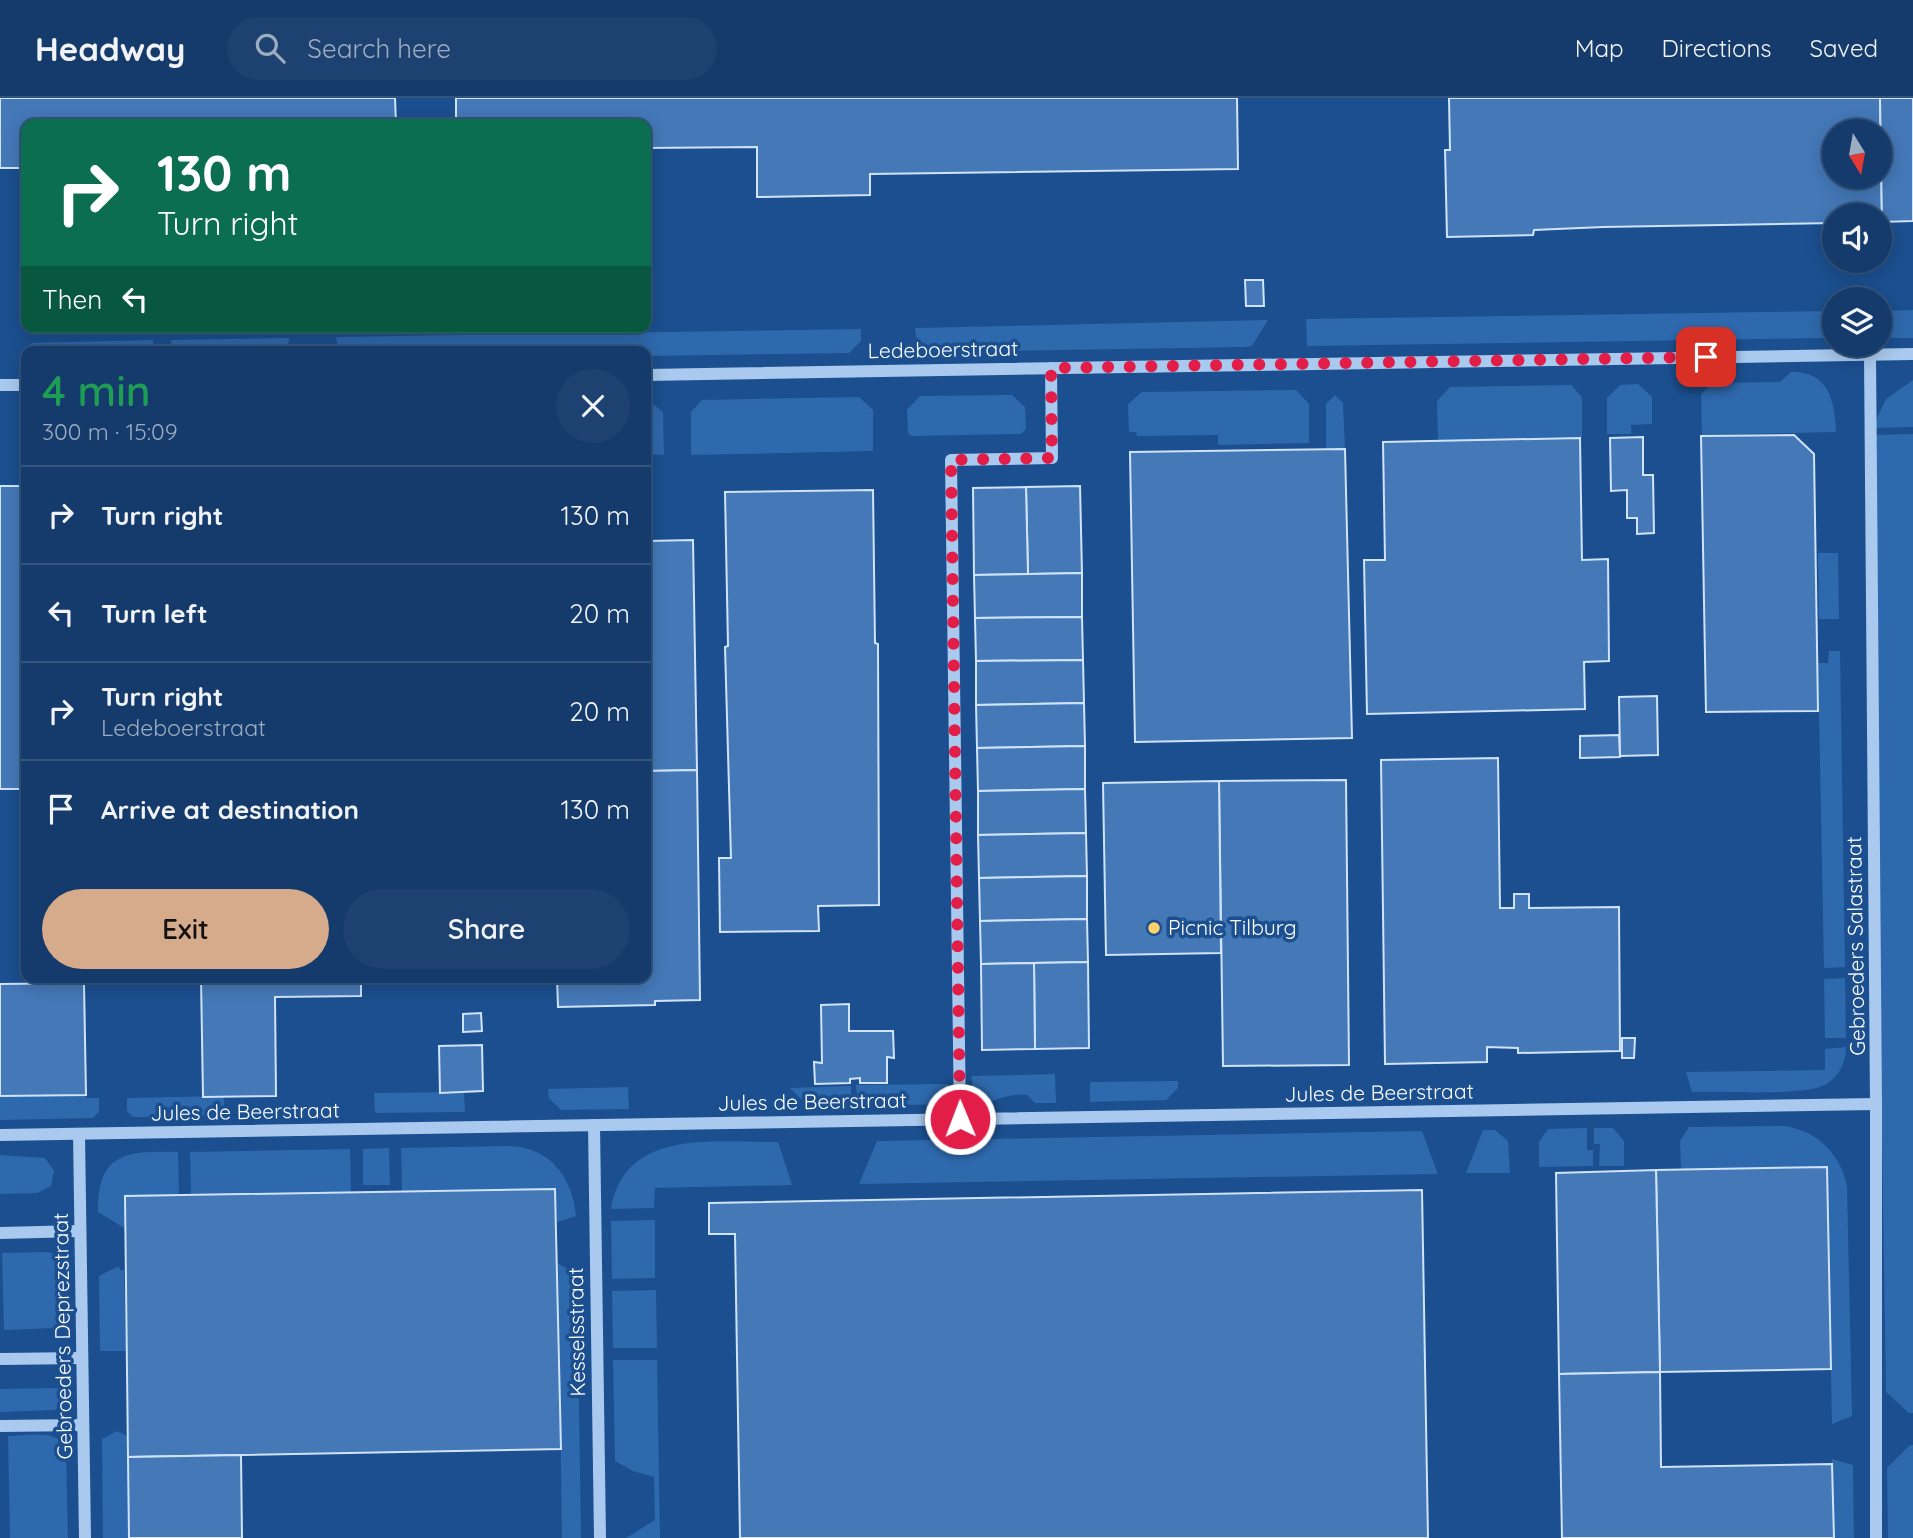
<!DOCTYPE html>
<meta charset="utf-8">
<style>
body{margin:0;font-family:Quicksand,sans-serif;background:#1d4271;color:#f1f3f6;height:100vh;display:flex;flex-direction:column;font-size:26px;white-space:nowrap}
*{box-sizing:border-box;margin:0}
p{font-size:23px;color:#9dadc1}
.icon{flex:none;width:38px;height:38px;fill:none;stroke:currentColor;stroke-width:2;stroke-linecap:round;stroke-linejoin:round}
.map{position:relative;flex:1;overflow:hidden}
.panel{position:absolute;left:21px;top:248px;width:630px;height:637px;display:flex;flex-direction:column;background:#143b6b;border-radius:14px;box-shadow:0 4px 18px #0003,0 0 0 2px #33557e}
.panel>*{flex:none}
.banner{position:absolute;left:21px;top:21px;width:630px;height:214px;border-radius:14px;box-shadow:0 4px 18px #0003,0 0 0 2px #33557e;background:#0b6e4f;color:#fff;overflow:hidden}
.needle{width:46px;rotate:169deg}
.controls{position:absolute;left:1822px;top:21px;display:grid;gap:14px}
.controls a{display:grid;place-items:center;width:70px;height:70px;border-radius:50%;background:#143b6b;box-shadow:0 4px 18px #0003,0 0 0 2px #33557e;font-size:35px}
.pin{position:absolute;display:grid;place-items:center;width:60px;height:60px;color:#fff;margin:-30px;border-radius:14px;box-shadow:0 4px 10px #0006}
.me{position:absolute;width:77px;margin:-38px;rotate:359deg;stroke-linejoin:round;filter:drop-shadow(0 0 5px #0008)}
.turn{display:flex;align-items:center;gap:24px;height:147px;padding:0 21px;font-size:32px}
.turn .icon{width:91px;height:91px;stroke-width:2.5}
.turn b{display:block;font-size:49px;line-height:60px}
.then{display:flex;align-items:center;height:66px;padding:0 21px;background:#0003;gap:14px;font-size:26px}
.round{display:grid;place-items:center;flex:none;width:74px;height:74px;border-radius:37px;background:#1d4271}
.overview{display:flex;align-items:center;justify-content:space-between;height:119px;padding:0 21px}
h1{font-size:42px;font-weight:600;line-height:52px;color:#1e9e55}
.primary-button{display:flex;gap:14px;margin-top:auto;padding:14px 21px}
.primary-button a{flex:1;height:80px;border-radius:42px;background:#d6ab8b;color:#111;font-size:28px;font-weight:600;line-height:80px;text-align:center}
.primary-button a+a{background:#1d4271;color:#f1f3f6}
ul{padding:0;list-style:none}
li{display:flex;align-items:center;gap:21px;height:98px;padding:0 21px;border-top:2px solid #33557e}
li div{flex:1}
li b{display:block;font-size:26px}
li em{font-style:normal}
header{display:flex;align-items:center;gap:42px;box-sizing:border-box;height:98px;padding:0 35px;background:#143b6b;border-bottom:2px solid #33557e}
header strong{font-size:33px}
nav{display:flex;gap:38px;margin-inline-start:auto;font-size:24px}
.search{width:490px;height:63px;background:#1d4271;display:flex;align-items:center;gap:18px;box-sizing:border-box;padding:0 24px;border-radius:38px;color:#9dadc1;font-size:26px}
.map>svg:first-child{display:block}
.green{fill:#2e69ad}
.building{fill:#4478b7;stroke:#cfe3fa;stroke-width:2;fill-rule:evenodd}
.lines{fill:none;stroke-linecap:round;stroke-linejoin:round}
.minor{stroke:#a9c9ee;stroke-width:12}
.route{stroke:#e11d48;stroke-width:12;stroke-dasharray:0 21.6}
.poi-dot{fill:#ffd166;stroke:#1b4f8f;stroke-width:2.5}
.labels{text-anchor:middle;stroke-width:7;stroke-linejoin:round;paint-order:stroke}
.street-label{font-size:21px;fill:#fff;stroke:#1b4f8f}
.poi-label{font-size:21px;fill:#fff;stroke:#1b4f8f;text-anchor:start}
</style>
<header>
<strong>Headway</strong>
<div class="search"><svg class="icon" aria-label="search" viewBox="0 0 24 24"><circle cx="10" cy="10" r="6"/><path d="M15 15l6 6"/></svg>Search here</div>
<nav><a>Map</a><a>Directions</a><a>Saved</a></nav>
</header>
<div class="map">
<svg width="1913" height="1440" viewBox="0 0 1913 1440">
<rect width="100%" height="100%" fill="#1b4f8f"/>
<g class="green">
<path d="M1913 212V240H1880V213Z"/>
<path d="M1834 213V240L1307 248 1306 221Z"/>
<path d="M1268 222 1252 248 1245 249 932 254 916 239 915 230Z"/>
<path d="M861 231V243L849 255 646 258V254H339L336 239Z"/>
<path d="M289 240 287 254H172L171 242Z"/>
<path d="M153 242V254H32L31 245Z"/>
<path d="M1791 274C1829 273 1835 303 1836 334L1702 337 1701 296 1713 285 1780 284Z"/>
<path d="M1913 282V329L1872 330 1886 301Z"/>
<path d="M1638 286 1652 299V326L1631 327V336H1607V300L1620 287Z"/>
<path d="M1571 287 1582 299V340L1438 343 1437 303 1450 289Z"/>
<path d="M1296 292 1309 306V345L1218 347V337L1137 338 1136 334H1129L1128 306 1142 294Z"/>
<path d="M1012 297 1025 309 1026 331 1021 336 912 338 908 335 907 312 920 298Z"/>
<path d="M1335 297 1343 305 1345 351H1326V306Z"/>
<path d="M859 299 873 312V353L691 357V314L702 302Z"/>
<path d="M648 302 663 314 664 357 646 356Z"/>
<path d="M1913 336V1315H1909L1886 1294 1871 349V337Z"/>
<path d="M1818 455H1838L1839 521H1819Z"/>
<path d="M1829 553H1840L1845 869 1824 870 1818 565H1828Z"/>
<path d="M1845 880 1846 940H1825L1824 881Z"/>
<path d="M1846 949C1846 966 1837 982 1822 988 1800 998 1720 993 1692 994L1686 974 1825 972V951Z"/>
<path d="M1055 976 1056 1005H1035L1027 997C1004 995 996 1005 976 1006L971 978Z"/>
<path d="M1178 983V990L1166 1002 1090 1004V984Z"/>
<path d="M949 986 945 1006 858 1008 856 987Z"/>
<path d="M851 988V1008H808L790 990Z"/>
<path d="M628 989 629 1011 561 1012 549 1000 548 991Z"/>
<path d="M464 994 465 1014 375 1015 374 995Z"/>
<path d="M86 997V1000H99V1014L93 1020 0 1022V998Z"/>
<path d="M224 998V1018L133 1019 127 1013V1000Z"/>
<path d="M1785 1028C1818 1034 1839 1054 1847 1087L1852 1318 1832 1326 1827 1070 1681 1072 1680 1043 1689 1029Z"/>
<path d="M1587 1030V1052H1593V1068L1539 1069V1044L1548 1031Z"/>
<path d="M1594 1030H1613L1624 1043V1068H1599L1600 1046H1594Z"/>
<path d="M1483 1032H1495L1508 1043 1510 1075H1466Z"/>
<path d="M1422 1033 1438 1076 859 1086 877 1043Z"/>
<path d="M778 1044 792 1087 655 1090 654 1110 611 1111C625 1029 716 1045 778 1044Z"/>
<path d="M511 1048C551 1050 573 1081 576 1118L557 1124 555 1091 402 1093 401 1050Z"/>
<path d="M389 1050 390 1087H363V1051Z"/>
<path d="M350 1051 351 1094 191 1097 190 1054Z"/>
<path d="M178 1054 179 1097 124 1130 98 1114C97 1054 127 1053 178 1054Z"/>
<path d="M0 1057 45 1060 54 1073 51 1088 37 1095 0 1096Z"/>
<path d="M655 1122V1180L612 1181 611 1123Z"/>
<path d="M48 1154 57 1157 64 1168 62 1224 54 1230 4 1232 2 1155Z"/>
<path d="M558 1166 577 1175 581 1440H562Z"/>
<path d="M119 1168 120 1172H124L126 1253H100L99 1178Z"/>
<path d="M656 1192 657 1250H613L612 1193Z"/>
<path d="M613 1262H657L660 1440H626L655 1422 654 1379 633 1373 615 1363Z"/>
<path d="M57 1290 63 1294 64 1302 55 1312 0 1314V1291Z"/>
<path d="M117 1333 127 1338 129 1440H103L102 1341Z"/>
<path d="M8 1338C27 1338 60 1330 66 1352L68 1440H10Z"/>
<path d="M1910 1347H1913V1440H1888L1887 1370Z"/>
<path d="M1832 1361 1853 1367 1854 1440H1834Z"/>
</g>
<g class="building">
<path d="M0 0H395L396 26H26V70H0Z"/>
<path d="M456 0H1237L1238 71 870 76V97L757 99V49L646 50V26H456Z"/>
<path d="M1449 0H1880L1882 124H1880V117H1834V125L1603 129 1534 132 1533 137 1447 139 1445 52H1450ZM1834 33H1880V79H1834Z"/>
<path d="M1880 0H1913V123L1882 124Z"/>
<path d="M1245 182H1263L1264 208H1246Z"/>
<path d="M1794 337 1814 356 1818 613 1706 614 1701 338Z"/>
<path d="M1643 339V377H1653L1654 435 1637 436V420H1627V392L1611 393 1610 340Z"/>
<path d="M1580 340 1582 462 1608 461 1609 563 1584 564 1585 611 1367 616 1364 462H1385L1383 344Z"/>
<path d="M1345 351 1352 640 1135 644 1130 354Z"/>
<rect x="0" y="388" width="26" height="303"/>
<path d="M1080 388 1082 475 1028 476 1026 389Z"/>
<path d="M1026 389 1028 476 974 477 973 390Z"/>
<path d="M873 392 875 545 878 546 879 807 818 808 819 833 720 834 719 760H731L725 549 728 548 725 394Z"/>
<path d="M646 439 647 443 693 442 697 672 646 673Z"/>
<path d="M1082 475V519L975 520 974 477Z"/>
<path d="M1082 519 1083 562 976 563 975 520Z"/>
<path d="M1083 562 1084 605 976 607V563Z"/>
<path d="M1657 598 1658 657 1620 658 1619 599Z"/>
<path d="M1084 605 1085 648 977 650 976 607Z"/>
<path d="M1619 637 1620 659 1580 660V638Z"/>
<path d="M1085 648V691L978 693 977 650Z"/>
<path d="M1498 660 1500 810H1514V796H1529V810L1619 809 1620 953 1518 955V950L1487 949V964L1385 966 1381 662Z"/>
<path d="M697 672 700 902 655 903V907L558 909 557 880H646V673Z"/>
<path d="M1346 682 1349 967 1223 968 1219 683Z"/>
<path d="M1219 683 1221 855 1106 857 1103 685Z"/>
<path d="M1085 691 1086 735 978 737V693Z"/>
<path d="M1086 735 1087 778 979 780 978 737Z"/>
<path d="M1087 778V821L980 823 979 780Z"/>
<path d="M1087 821 1088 864 981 866 980 823Z"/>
<path d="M1088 864 1089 950 1035 951 1034 865Z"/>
<path d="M1034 865 1035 951 982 952 981 866Z"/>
<path d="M201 880H361V898L275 899 276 998 203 999Z"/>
<path d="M84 885 86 997 0 998V886Z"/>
<path d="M849 906V933H893L894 960 887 959V985H860V980L850 981V985L815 986 814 964 822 965 821 907Z"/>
<path d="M481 915 482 933 463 934V916Z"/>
<path d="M1622 940H1635L1634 960H1622Z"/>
<path d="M482 947 483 993 440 995 439 948Z"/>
<path d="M1827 1069 1831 1271 1660 1274 1656 1072Z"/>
<path d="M1656 1072 1660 1274 1559 1276 1556 1075Z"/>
<path d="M555 1091 561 1351 128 1359 125 1098Z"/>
<path d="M1422 1092 1428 1440H740L735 1136H709V1105Z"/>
<path d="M1660 1274 1661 1369 1832 1366 1834 1440H1562L1559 1276Z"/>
<path d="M241 1357 242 1440H129L128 1359Z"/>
</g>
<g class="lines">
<g class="minor">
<path d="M1870 256 1876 1006V1440"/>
<path d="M646 277 1913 256"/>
<path d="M0 287H26"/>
<path d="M960 1021 951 362 1052 360 1051 270"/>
<path d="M594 1027 600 1440"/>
<path d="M79 1036 85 1440"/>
<path d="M0 1037 1876 1006"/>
<path d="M0 1135 80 1133"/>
<path d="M0 1261 82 1260"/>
<path d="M0 1328 83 1327"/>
</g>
</g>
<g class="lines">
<path class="route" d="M960 1021 951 362 1052 360 1051 270 1706 259"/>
</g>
<circle class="poi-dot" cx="1154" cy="830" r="7"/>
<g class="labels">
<g class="street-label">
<text transform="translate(943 252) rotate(-1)" y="7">Ledeboerstraat</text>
<text transform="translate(1856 848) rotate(-91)" y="7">Gebroeders Salastraat</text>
<text transform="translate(1379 995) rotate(-1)" y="7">Jules de Beerstraat</text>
<text transform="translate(812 1004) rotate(-1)" y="7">Jules de Beerstraat</text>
<text transform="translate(245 1014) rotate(-1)" y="7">Jules de Beerstraat</text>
<text transform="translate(577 1234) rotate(-91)" y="7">Kesselsstraat</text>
<text transform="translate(63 1238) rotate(-91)" y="7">Gebroeders Deprezstraat</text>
</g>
<g class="poi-label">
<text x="1168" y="837">Picnic Tilburg</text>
</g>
</g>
</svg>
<div class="controls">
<a><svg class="needle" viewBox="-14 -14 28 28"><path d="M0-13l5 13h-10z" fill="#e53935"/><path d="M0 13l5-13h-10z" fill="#9dadc1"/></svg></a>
<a><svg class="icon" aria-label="sound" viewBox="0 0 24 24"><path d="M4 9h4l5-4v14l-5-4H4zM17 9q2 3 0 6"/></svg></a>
<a><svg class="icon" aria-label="layers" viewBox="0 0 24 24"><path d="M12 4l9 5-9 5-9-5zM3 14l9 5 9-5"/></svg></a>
</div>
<div class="pin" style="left:1706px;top:259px;background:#d93025"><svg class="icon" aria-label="arrive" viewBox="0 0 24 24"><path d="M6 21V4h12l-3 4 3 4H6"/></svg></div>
<svg class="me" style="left:960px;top:1021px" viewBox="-20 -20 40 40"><circle r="17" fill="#e11d48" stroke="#fff" stroke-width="3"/><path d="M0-11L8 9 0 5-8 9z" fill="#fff"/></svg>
<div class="banner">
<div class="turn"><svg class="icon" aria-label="right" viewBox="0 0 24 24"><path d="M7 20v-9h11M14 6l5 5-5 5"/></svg><div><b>130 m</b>Turn right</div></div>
<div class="then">Then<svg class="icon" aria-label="left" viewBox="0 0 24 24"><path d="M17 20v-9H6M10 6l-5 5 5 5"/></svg></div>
</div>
<section class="panel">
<div class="overview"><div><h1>4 min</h1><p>300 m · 15:09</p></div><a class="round"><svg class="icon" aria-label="close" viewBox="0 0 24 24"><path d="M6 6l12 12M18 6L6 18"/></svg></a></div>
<ul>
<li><svg class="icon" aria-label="right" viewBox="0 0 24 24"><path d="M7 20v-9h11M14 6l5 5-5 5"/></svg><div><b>Turn right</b></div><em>130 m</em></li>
<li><svg class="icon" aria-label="left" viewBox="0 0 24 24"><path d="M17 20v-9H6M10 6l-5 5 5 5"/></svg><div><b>Turn left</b></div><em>20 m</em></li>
<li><svg class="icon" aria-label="right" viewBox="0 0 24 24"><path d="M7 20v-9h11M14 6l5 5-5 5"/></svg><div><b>Turn right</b><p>Ledeboerstraat</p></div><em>20 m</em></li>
<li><svg class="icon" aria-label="arrive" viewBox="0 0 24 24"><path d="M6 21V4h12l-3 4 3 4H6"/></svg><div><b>Arrive at destination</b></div><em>130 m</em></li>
</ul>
<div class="primary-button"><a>Exit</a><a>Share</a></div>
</section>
</div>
